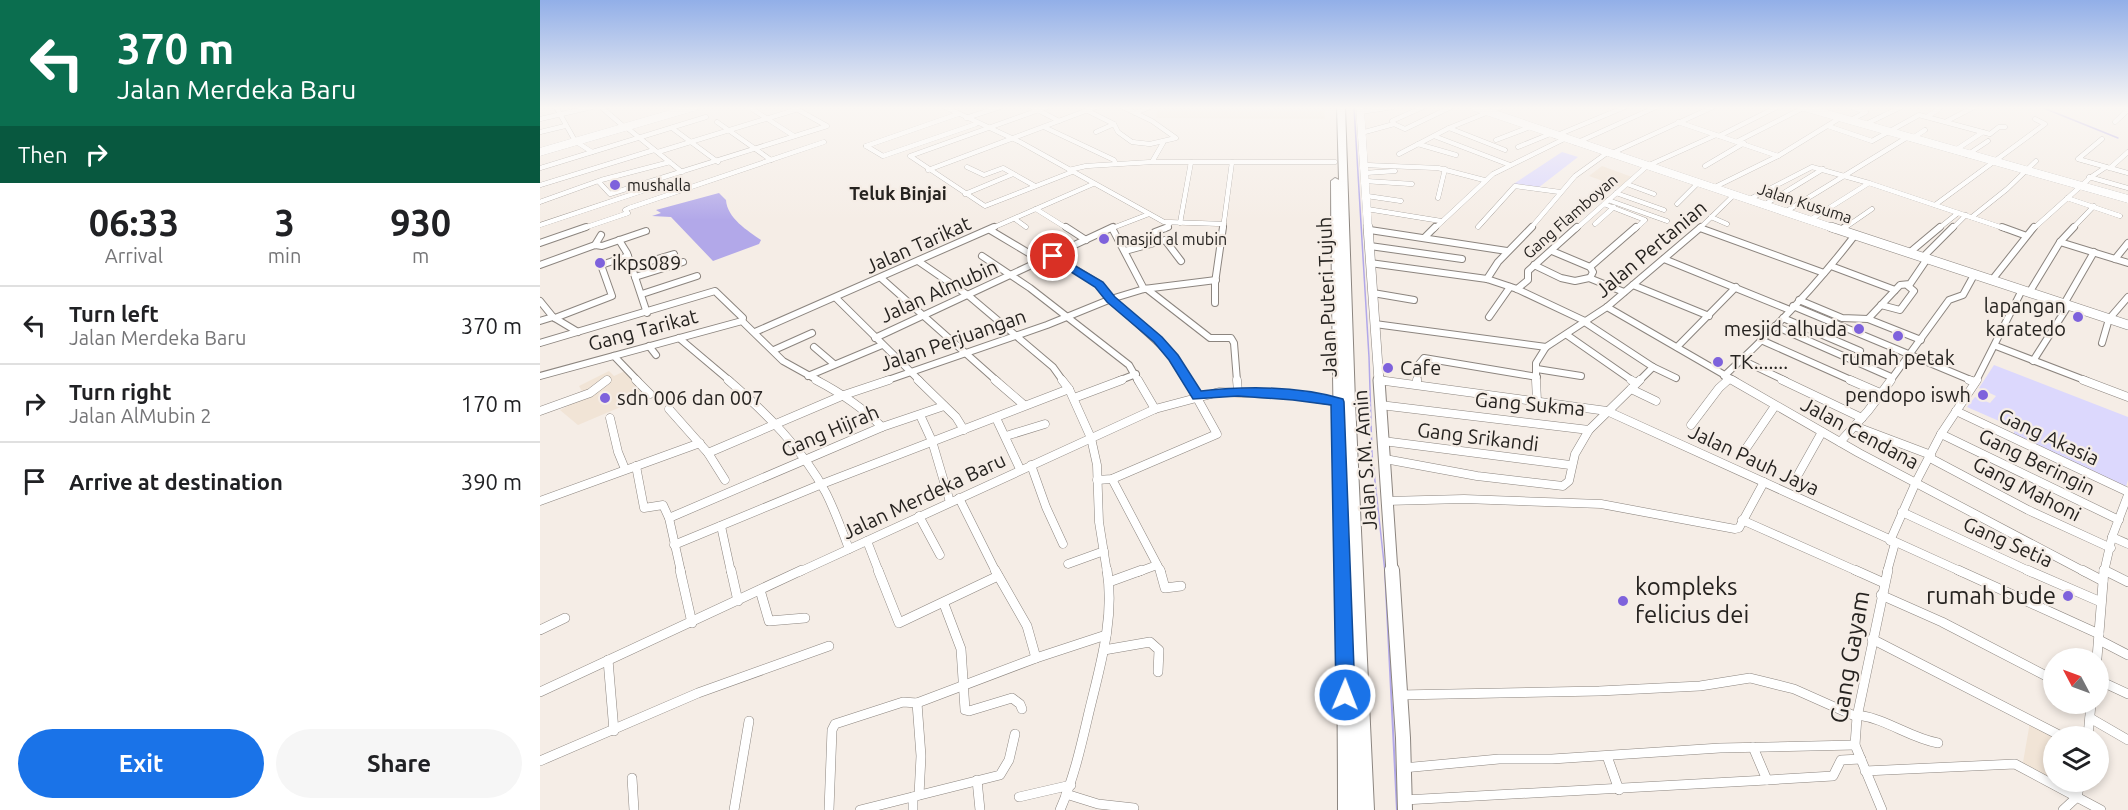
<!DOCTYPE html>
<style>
body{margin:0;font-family:Ubuntu,sans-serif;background:#f6f6f6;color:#202124;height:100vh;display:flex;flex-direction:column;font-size:22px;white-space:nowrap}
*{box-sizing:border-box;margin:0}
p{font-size:20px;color:#757577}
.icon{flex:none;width:33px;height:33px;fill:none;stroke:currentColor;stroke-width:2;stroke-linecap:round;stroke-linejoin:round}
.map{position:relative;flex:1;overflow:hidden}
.panel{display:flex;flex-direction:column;background:#fff;width:540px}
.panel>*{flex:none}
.hud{background:#0b6e4f;color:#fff;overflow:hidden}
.needle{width:39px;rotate:311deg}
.fabs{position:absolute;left:1503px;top:648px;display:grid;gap:12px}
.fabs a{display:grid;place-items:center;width:66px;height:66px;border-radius:50%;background:#fff;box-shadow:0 3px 9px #0003;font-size:30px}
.pin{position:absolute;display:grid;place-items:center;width:51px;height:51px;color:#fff;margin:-26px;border:3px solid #fff;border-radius:50%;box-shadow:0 2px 6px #0007}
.me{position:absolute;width:66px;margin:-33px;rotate:1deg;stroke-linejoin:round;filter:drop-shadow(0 0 4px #0008)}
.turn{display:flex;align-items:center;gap:21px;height:126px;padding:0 18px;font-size:27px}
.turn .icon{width:78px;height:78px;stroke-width:2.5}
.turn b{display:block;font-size:42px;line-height:51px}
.then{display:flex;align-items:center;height:57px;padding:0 18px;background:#0003;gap:12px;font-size:22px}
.eta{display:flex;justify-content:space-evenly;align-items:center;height:102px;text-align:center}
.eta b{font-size:36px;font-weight:700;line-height:42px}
.primary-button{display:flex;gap:12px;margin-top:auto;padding:12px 18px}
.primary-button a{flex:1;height:69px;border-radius:36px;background:#1a73e8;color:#fff;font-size:24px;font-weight:700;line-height:69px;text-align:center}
.primary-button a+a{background:#f6f6f6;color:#202124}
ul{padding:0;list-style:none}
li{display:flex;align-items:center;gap:18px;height:78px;padding:0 18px;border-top:2px solid #e0e0e0}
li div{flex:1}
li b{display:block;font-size:22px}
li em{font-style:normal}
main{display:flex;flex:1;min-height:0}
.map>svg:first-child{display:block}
.built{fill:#f1e4d6}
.green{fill:#dcd8fd}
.water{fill:#b2a8e9}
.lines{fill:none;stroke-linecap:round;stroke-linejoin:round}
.stream-far1{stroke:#b2a8e9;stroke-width:1.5}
.stream{stroke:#b2a8e9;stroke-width:2}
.street-far3-casing{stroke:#8c857f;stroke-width:5}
.street-far2-casing{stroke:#8c857f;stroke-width:8}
.street-far1-casing{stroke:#8c857f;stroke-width:9}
.street-casing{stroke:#8c857f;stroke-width:10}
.secondary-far3-casing{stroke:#8c857f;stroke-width:8}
.secondary-far2-casing{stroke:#8c857f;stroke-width:10}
.secondary-far1-casing{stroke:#8c857f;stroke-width:13}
.secondary-casing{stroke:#8c857f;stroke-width:16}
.highway-casing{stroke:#8c857f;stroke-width:2}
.street-far3{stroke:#fff;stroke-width:4.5}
.street-far2{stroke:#fff;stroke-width:6}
.street-far1{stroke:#fff;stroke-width:8}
.street{stroke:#fff;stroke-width:9}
.secondary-far3{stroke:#fff;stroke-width:8}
.secondary-far2{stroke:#fff;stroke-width:9}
.secondary-far1{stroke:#fff;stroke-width:11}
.secondary{stroke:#fff;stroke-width:14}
.highway{fill:#fff;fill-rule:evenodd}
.route{fill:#1a73e8;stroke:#114b97;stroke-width:1.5}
.poi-dot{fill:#7e62dc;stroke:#f5ede6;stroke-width:2}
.labels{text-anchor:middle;stroke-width:4.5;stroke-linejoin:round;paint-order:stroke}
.far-poi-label{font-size:16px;fill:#262320;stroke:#f5ede6;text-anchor:start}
.far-street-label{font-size:16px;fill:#262320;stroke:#f5ede6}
.far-quarter-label{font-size:18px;font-weight:bold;fill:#262320;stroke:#f5ede6}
.street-label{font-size:20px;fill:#262320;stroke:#f5ede6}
.poi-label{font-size:20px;fill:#262320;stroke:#f5ede6;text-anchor:start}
.near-poi-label{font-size:24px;fill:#262320;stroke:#f5ede6;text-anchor:start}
.near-street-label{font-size:24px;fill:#262320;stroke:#f5ede6}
</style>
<main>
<section class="panel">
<div class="hud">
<div class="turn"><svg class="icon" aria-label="left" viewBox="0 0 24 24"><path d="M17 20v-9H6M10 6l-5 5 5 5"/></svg><div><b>370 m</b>Jalan Merdeka Baru</div></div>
<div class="then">Then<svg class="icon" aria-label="right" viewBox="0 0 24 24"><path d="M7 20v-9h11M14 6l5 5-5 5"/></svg></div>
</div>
<div class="eta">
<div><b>06:33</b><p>Arrival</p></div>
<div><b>3</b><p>min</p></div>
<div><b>930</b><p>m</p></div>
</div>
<ul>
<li><svg class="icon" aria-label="left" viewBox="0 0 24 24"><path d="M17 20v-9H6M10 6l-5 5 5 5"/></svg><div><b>Turn left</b><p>Jalan Merdeka Baru</p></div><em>370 m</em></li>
<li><svg class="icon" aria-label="right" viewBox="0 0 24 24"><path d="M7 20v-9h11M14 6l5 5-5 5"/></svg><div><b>Turn right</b><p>Jalan AlMubin 2</p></div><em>170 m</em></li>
<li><svg class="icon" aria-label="arrive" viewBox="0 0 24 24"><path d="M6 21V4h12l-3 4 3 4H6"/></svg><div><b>Arrive at destination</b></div><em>390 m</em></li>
</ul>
<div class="primary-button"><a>Exit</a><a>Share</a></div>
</section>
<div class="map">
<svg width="1588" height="810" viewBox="0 0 1588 810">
<rect width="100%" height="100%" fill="#f5ede6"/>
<g class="built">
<path d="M618 107H784L785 119 616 118Z"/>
<path d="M1062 166 1092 177 1080 187 1049 176Z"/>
<path d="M69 371 74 376 85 371 109 395 38 425 20 410 28 406 21 400 42 391 39 386Z"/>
<path d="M1490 722 1514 736V782H1532L1530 793 1482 768Z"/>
</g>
<g class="green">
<path d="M1022 152 1038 157 998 188 972 185Z"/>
<path d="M1454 365 1588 417V480L1585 490 1473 437 1475 428 1427 407 1435 397 1450 403 1456 396 1439 388Z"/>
</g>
<path class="water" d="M179 193 186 200C187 218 208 231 221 240L219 244 173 261 131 217 112 216 121 213 116 210Z"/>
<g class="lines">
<g class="stream-far1">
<path d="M814 107 829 357 832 454 845 572"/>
<path d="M1501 107 1578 138"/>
</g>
<path class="stream" d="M845 570 857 810"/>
<defs>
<g id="street-far3">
<path d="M16 107 34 139"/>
<path d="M61 107 82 125"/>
<path d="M209 107 254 136"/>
<path d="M405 107 480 142 624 222 684 224"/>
<path d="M492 107 519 121"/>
<path d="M507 107 370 156 445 206 532 172"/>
<path d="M546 110 574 124 578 132 592 142 610 144 636 138 612 121 583 107"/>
<path d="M820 112 853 107"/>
<path d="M595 113 610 107"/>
<path d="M1388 116 1399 109"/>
<path d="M426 118 460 107"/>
<path d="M0 119 52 107"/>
<path d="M1309 121 1326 112 1311 107"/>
<path d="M1407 121 1434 107"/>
<path d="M177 122 231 160"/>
<path d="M1138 122 1238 156"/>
<path d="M1575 122 1588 110"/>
<path d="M854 124 852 121 883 107"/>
<path d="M1324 125 1361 107"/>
<path d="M1288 126 1332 141 1379 115 1450 134 1459 127H1465"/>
<path d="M86 127 142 172"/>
<path d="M504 127 574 160 576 164"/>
<path d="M132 128 178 162"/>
<path d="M909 128 965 150"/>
<path d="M0 132 25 126"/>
<path d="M556 132 574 124"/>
<path d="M821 133 854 124 865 129 911 107"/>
<path d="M894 136 970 165"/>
<path d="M1015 136 1085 107"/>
<path d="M1179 136 1237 107"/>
<path d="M1371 139 1385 130"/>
<path d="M1562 139 1538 159 1588 173"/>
<path d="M956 140 990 127"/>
<path d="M35 141 52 152"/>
<path d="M1198 141 1265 107"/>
<path d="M1036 143 1116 107"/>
<path d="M878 144 916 155"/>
<path d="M326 146 343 156 436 124"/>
<path d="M326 146 418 114"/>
<path d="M978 147 1010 134"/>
<path d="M1414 151 1443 132"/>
<path d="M118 152 258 109"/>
<path d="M859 154 909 128 961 107"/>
<path d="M1070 154 1173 107"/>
<path d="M1427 155 1448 141"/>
<path d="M612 162 623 143"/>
<path d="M824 165 898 168 944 180"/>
<path d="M1165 166 1204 143"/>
<path d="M427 167 444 175 463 168 495 186"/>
<path d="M0 168 166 117"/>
<path d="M1570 168 1588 152"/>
<path d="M388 170 556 107"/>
<path d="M529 170 546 166 612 162H795"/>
<path d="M824 173 855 171"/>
<path d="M1549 177 1588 188"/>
<path d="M825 181 872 184"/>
<path d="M59 182 70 194 287 126 253 107"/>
<path d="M1087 184 1114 194"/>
<path d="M0 185 114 150"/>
<path d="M1173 188 1238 156 1300 118"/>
<path d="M1076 193 1124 210"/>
<path d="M425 194 473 174"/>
<path d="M827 196 861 201"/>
<path d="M898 198 905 169"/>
<path d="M1527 198 1580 216"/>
<path d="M1068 200 1127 221"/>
<path d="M1208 200 1272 167 1329 183"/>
<path d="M0 202 61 180 130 162"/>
<path d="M1064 204 1105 220 1095 229"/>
<path d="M1137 204 1158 183"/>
<path d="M1224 205 1283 169"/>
<path d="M1395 205 1505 124 1495 119"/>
<path d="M496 209 528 229"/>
<path d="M827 209 901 221"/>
<path d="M1245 212 1366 138"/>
<path d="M1171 217 1187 224"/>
<path d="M1432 217 1467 189 1496 161"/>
<path d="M475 219 486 227"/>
<path d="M1270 220 1329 183 1466 229"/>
<path d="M640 223 651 162"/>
<path d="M1055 224 1074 207"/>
<path d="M0 225 111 188"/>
<path d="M938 227 975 186 1020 192"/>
<path d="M1160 228 1163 229"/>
<path d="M41 229 88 213 85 210 89 208 284 142"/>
<path d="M450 229 553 184"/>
<path d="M570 229 609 214"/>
<path d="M625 229 630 223"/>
<path d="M683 229 692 162"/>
<path d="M894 229 953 174 1024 139"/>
<path d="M990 229 1035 176 1067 153"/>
<path d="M1036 229 1107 166 1176 135"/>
<path d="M1159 229 1194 195"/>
<path d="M1303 229 1332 209"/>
<path d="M1398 229 1418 213"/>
<path d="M1412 229 1426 215"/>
<path d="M1493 229 1551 177 1566 167"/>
<path d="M1532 229 1554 206"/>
</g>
<g id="street-far2">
<path d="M526 227 546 240"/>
<path d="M1462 227 1484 235"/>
<path d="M572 228 604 289"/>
<path d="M1160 228 1284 273"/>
<path d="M450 230 502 261"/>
<path d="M830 230 967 251"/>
<path d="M1301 230 1305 227"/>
<path d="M615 232 628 227"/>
<path d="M885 237 895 227"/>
<path d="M79 240 87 253 107 313"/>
<path d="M1520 242 1588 263"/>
<path d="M0 243 46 227"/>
<path d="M55 245 61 235"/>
<path d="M830 246 922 259"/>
<path d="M585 251 625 240 641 261"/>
<path d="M1012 251 1050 267 1053 272 1051 276"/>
<path d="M1369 253 1400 227"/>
<path d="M442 256 490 288 589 365 598 381"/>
<path d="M513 256 559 284 571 299 634 357 647 381"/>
<path d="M1383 257 1413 227"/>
<path d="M1124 259 1250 310"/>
<path d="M1575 259 1588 243"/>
<path d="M378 261 429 296 513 367 523 381"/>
<path d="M830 263 947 279 977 289 1047 322"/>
<path d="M0 265 55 245 62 246 106 231"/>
<path d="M994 265 1021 278 1035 281 1049 278 1084 292"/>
<path d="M1291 266 1355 290"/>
<path d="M91 267 134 254"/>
<path d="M1050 267 1096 227"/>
<path d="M95 277 143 262"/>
<path d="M341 278 457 381"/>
<path d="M947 279 958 262 992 227"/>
<path d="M1452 280 1494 227"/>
<path d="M1093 285 1169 316"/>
<path d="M607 289 670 338H691L694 343 697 381"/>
<path d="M977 289 988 280V271L1037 227"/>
<path d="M833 293 874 300"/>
<path d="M1489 293 1520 242 1534 227"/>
<path d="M102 294 157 276"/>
<path d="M296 298 380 381"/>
<path d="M1259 300 1302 318 1328 319 1360 285 1370 284 1387 259"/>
<path d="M0 301 13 317 38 332"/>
<path d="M675 303V283L683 227"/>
<path d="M1524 304 1554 252"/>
<path d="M1341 305 1360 310 1374 291 1368 286"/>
<path d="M1253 306 1433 381"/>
<path d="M1067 307 1195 381"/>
<path d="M949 317 970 287"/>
<path d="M15 318 72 296 61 265 88 256"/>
<path d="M1243 318 1320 351"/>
<path d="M1328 319 1381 340"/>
<path d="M0 321 13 317"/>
<path d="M1046 323 1113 367 1136 378"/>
<path d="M835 324 1006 347"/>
<path d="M1235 326 1351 377"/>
<path d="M215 332 454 227"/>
<path d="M1027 335 1093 381"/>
<path d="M139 338 190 381"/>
<path d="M335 338 573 227"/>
<path d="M1221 340 1313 381"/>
<path d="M0 343 175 291 203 318 202 321"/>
<path d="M1562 343 1569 319 1588 297"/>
<path d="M109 346 116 355"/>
<path d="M1456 346 1547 381"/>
<path d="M274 347 294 364"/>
<path d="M1137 347 1196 287"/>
<path d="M234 350 272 333"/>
<path d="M74 356 98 381"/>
<path d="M1202 360 1246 381"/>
<path d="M1493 361 1528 306"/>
<path d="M997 369 1041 376"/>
<path d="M0 376 202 321 243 361 279 381"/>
<path d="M268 376 342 345"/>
<path d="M1184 376C1231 333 1276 286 1315 235"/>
<path d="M838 380 846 381"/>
<path d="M345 381 507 325 571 299 604 289 676 280"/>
<path d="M578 381 596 374"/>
<path d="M877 381 879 364 884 358 997 377"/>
<path d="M996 381V363L1006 347 1067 307 1161 227"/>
<path d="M1099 381 1113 367"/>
<path d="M1187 381 1189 379"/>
<path d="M1350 381 1409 300 1423 295 1434 275"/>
<path d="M1436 381 1482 290"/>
</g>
<g id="street-far1">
<path d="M96 380 110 394"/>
<path d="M188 380C225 412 263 449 286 493 295 511 302 530 309 549"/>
<path d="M276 380C301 393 322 407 342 427"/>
<path d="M378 380 416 417 424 430"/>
<path d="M455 380 484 405"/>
<path d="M522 380 529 389 551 438 557 465 559 522 567 572"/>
<path d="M598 380 615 409"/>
<path d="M697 380 698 392"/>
<path d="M838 380 1067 411 1422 572"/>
<path d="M996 380 997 401"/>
<path d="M1091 380 1096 383"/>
<path d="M1192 380 1319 453 1545 572"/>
<path d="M1242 380 1322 418"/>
<path d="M1310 380 1340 393"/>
<path d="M1429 380 1435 382"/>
<path d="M1543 380 1588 397"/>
<path d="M877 383V380"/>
<path d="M1091 389 1116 401"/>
<path d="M534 398 582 380"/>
<path d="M840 405 1049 430 1100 380"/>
<path d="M129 409 168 453 185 480"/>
<path d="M0 411 50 393 67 380"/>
<path d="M1416 411 1588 492"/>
<path d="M380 415 392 441 410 502"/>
<path d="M70 418 78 452 85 469"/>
<path d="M456 418 480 469"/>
<path d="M1151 425 1179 388 1188 380"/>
<path d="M1314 426 1391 455"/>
<path d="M1401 434 1579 520"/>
<path d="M466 436 505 424"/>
<path d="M843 441 1030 465"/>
<path d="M1300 442 1328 411 1351 380"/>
<path d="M1205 450 1235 406"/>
<path d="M168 453 304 395 349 380"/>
<path d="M1390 458 1488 510 1571 548"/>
<path d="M845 459 937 476 1023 486 1029 481 1035 454 1049 430"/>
<path d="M491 465 506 507 523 544"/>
<path d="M96 466 104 508 123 505 129 518 141 572"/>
<path d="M1259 473 1282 432"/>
<path d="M572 479 621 572"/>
<path d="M557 480 572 479 677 434 647 380"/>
<path d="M419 498 456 572"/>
<path d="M0 501 160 443"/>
<path d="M846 501 924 499 1061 504 1195 529 1199 528 1224 482"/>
<path d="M1362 512 1491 572"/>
<path d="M379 516 400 555"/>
<path d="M129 518 342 427 404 406"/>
<path d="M1202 520 1319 572"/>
<path d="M181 526 191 572"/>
<path d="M1572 537 1588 544"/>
<path d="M327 541 339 572"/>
<path d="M1350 541 1376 482 1401 434 1437 380"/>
<path d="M134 545 282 484 529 389"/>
<path d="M528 564 564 551"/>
<path d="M1564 570 1567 572"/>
<path d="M259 572 615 409 679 392 753 395 798 402"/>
<path d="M598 572 617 565"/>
<path d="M1347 572 1355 543"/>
<path d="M1564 572 1572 537 1588 495"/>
</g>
<g id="street">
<path d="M140 570 152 623"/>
<path d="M191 570 198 601"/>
<path d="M338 570 359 623 458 576"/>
<path d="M455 570 487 626 496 658"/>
<path d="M620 570 625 588 641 586"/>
<path d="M1315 570 1344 583"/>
<path d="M1418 570 1559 634"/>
<path d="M1487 570 1561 602"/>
<path d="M1542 570 1563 581"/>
<path d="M1564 570 1588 582"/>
<path d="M569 582 602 570"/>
<path d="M220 590 229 621 265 618"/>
<path d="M1341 595 1402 622 1514 680"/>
<path d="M404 604 421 649 425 710 429 711 472 698 480 704 482 709"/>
<path d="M0 630 25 618"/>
<path d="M1332 639 1521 736"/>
<path d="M1559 640 1588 655"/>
<path d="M564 650 610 642 619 650 618 672"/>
<path d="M1557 658 1564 570"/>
<path d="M68 660 74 731"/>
<path d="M1558 680 1588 694"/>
<path d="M0 692 262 570"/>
<path d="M859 695 1059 691 1160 686 1210 678 1254 689 1317 717"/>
<path d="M377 703 496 658 566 635"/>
<path d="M1318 715C1347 719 1370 738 1398 743"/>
<path d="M1550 718 1588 740"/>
<path d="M1548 736 1551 704"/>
<path d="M1213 747 1227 780 1293 776 1301 760 1321 759"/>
<path d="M1067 756 1079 790"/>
<path d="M0 761 158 693 289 646"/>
<path d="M863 768 959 759H1012L1180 748 1315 745"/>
<path d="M1325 771 1475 764 1561 810"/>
<path d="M92 778 94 810"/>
<path d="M437 780 440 810"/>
<path d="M526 794 558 804 594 808"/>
<path d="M373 797V810"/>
<path d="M479 797 531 785"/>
<path d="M864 800 1227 780"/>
<path d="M194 810 209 721"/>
<path d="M289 810 292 730 295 724 363 702 377 703 381 756 379 795"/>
<path d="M320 810 460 775 469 760 475 734"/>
<path d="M520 810C534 778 541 746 549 712 560 666 575 618 567 570"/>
<path d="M1342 810 1315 745 1317 717 1348 570"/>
<path d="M1523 810 1537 797 1540 782"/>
</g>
<g id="secondary-far3">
<path d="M820 107 828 229"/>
<path d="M934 107 1296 229"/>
<path d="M1263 107 1588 199"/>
<path d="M0 152 154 107"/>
</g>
<g id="secondary-far2">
<path d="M828 227 839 381"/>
<path d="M1291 227 1588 325"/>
</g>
<path id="secondary-far1" d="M839 380 852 572"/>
<path id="secondary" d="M852 570 863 738 865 810"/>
<path id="highway" d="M797 107H805L815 402 834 810H798C798 600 792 391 791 181L795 178 799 180Z"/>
</defs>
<use href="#street-far3" class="street-far3-casing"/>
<use href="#street-far2" class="street-far2-casing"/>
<use href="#street-far1" class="street-far1-casing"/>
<use href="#street" class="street-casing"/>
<use href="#secondary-far3" class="secondary-far3-casing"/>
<use href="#secondary-far2" class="secondary-far2-casing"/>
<use href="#secondary-far1" class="secondary-far1-casing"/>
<use href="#secondary" class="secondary-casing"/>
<use href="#highway" class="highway-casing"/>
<use href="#street-far3" class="street-far3"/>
<use href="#street-far2" class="street-far2"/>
<use href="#street-far1" class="street-far1"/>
<use href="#street" class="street"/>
<use href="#secondary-far3" class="secondary-far3"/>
<use href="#secondary-far2" class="secondary-far2"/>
<use href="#secondary-far1" class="secondary-far1"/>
<use href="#secondary" class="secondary"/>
<use href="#highway" class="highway"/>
</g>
<linearGradient id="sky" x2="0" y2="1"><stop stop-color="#92afe8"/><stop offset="0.49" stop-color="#faf7f4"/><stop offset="1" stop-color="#faf7f4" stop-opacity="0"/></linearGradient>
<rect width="1588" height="220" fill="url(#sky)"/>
<path class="route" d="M513 253 563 282 575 297 622 337 638 355 661 391C707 386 758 386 803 399L804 402 815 695 812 701 805 704 799 701 796 695 791 405 753 400 698 396 653 399 629 360 614 342 567 302 555 287 509 258V254Z"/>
<g class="poi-dot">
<circle cx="75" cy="185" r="6"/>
<circle cx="564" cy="239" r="6"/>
<circle cx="60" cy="263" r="6"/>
<circle cx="1538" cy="317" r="6"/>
<circle cx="1319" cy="329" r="6"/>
<circle cx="1358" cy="336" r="6"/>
<circle cx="1178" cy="362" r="6"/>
<circle cx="848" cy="368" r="6"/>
<circle cx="1443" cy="395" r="6"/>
<circle cx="65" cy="398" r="6"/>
<circle cx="1528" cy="596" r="6"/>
<circle cx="1083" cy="601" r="6"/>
</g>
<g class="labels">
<g class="far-poi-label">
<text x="87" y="191">mushalla</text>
<text x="576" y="245">masjid al mubin</text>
</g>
<g class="far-street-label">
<text transform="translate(1265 203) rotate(18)" y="6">Jalan Kusuma</text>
<text transform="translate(1030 216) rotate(-41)" y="6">Gang Flamboyan</text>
</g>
<g class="far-quarter-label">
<text x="358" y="200">Teluk Binjai</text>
</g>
<g class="street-label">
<text transform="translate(378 245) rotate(-24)" y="7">Jalan Tarikat</text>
<text transform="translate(1111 249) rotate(-40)" y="7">Jalan Pertanian</text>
<text transform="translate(399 291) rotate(-24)" y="7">Jalan Almubin</text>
<text transform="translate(787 297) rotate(-92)" y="7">Jalan Puteri Tujuh</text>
<text transform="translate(103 330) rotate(-15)" y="7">Gang Tarikat</text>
<text transform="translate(413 340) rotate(-19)" y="7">Jalan Perjuangan</text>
<text transform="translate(990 404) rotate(5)" y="7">Gang Sukma</text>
<text transform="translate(290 431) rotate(-23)" y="7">Gang Hijrah</text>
<text transform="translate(1320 433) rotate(28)" y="7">Jalan Cendana</text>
<text transform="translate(938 437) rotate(7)" y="7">Gang Srikandi</text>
<text transform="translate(1509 437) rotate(25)" y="7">Gang Akasia</text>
<text transform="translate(825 460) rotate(-94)" y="7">Jalan S.M. Amin</text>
<text transform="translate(1214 460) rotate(25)" y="7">Jalan Pauh Jaya</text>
<text transform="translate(1497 462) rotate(26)" y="7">Gang Beringin</text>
<text transform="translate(1487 489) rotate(27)" y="7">Gang Mahoni</text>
<text transform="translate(384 496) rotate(-25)" y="7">Jalan Merdeka Baru</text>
<text transform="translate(1468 542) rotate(24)" y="7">Gang Setia</text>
</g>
<g class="poi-label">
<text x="72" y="270">ikps089</text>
<text x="1526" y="313" text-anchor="end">lapangan<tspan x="1526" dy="23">karatedo</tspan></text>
<text x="1307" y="336" text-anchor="end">mesjid alhuda</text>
<text x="1358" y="365" text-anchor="middle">rumah petak</text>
<text x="1190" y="369">TK.......</text>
<text x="860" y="375">Cafe</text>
<text x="1431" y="402" text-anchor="end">pendopo iswh</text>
<text x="77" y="405">sdn 006 dan 007</text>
</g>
<g class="near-poi-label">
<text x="1095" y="595">kompleks<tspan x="1095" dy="28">felicius dei</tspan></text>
<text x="1516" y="604" text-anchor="end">rumah bude</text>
</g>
<g class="near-street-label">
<text transform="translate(1310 657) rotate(-80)" y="8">Gang Gayam</text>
</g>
</g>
</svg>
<div class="fabs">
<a><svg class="needle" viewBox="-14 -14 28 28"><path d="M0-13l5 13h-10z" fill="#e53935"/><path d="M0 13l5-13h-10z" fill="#757577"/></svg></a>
<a><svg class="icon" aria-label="layers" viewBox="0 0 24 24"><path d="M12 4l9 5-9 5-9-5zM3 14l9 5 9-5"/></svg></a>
</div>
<div class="pin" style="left:513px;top:256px;background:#d93025"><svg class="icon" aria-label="arrive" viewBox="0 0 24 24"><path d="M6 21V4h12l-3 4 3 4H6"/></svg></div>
<svg class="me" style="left:805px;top:695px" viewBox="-20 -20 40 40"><circle r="17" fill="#1a73e8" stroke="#fff" stroke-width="3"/><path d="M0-11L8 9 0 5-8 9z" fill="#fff"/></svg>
</div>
</main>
